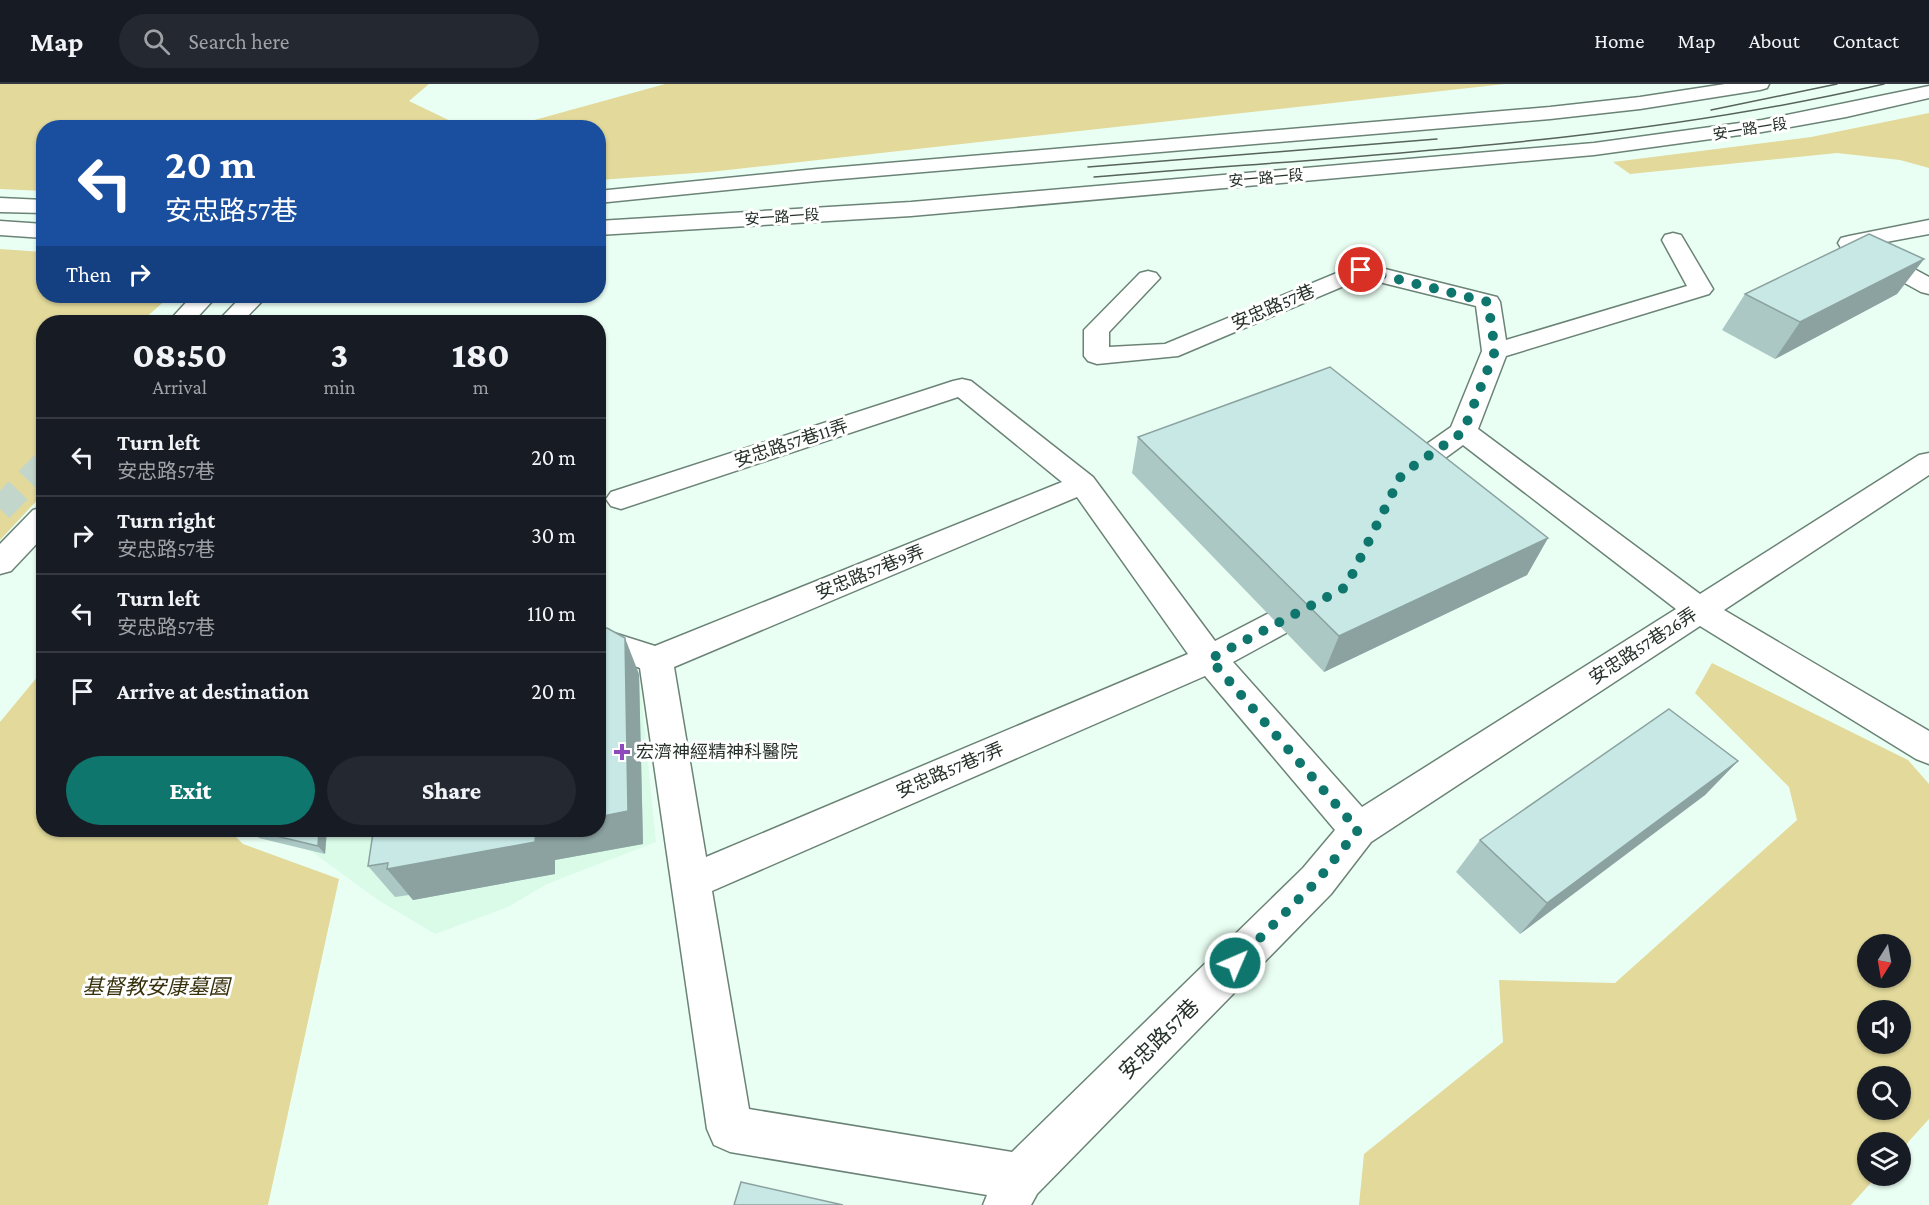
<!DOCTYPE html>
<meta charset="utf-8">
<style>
body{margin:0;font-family:"Crimson Pro","Noto Sans TC",serif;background:#242831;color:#f1f3f6;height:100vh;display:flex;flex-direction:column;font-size:22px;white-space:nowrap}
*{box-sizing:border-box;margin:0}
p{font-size:20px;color:#9ea1a6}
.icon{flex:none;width:33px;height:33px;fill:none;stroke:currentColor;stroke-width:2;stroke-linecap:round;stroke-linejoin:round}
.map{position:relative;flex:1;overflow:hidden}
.side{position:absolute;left:36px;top:231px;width:570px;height:522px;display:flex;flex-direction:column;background:#171b24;border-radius:24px;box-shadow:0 2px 4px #0004}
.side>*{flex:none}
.hud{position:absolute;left:36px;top:36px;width:570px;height:183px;border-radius:24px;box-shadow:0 2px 4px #0004;background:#1a4fa0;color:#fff;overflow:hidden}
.needle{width:39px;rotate:191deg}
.controls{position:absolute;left:1857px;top:850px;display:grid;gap:12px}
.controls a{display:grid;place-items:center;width:54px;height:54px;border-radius:50%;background:#171b24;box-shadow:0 2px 4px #0004;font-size:30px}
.pin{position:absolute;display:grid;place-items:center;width:51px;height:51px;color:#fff;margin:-26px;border:3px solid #fff;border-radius:50%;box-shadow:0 2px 6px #0007}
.me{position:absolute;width:66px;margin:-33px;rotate:45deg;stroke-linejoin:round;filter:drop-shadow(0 0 4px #0008)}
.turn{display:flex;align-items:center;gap:21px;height:126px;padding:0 30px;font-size:27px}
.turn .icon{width:78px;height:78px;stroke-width:2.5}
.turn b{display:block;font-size:42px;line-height:51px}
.then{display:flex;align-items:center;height:57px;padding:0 30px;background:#0003;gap:12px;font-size:22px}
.eta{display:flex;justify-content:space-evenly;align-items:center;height:102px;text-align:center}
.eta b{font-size:36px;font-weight:800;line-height:42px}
.primary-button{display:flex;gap:12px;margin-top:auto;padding:12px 30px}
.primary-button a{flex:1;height:69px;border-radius:36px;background:#0f766e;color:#fff;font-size:24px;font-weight:800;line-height:69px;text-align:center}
.primary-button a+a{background:#242831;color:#f1f3f6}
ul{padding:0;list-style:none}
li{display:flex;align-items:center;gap:18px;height:78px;padding:0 30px;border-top:2px solid #363941}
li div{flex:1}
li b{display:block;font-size:22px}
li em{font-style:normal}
header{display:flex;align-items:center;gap:36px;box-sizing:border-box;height:84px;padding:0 30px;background:#171b24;border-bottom:2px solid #363941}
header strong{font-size:28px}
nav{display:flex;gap:33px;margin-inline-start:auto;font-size:21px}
.search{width:420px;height:54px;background:#242831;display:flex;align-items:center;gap:15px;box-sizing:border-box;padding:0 21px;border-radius:33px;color:#9ea1a6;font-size:22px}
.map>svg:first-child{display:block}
.built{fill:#d9fbe8}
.green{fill:#e2d99b;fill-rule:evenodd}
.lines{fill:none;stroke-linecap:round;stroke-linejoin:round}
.minor-tunnel{stroke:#c3d6cb;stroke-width:26;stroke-dasharray:26 14;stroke-linecap:butt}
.minor-casing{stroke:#6b8376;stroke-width:3}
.minor{fill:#fff;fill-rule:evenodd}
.tram{stroke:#56625b;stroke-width:1.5}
.wall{fill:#abc8c5}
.shaded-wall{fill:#8ba2a0}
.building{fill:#c7e8e5;stroke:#8ba2a0;stroke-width:1.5}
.route{stroke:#0f766e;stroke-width:10;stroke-dasharray:0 18}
.poi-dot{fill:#8e4abd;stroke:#fff;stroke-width:2}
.labels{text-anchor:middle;stroke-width:6;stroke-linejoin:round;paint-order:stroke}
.far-street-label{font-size:15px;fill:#27312b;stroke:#fff}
.street-label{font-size:18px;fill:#27312b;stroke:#fff}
.poi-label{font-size:18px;fill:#27312b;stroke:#fff;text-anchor:start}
.near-park-label{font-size:21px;font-style:italic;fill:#37310b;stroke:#fff}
.near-street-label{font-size:21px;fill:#27312b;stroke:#fff}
</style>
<header>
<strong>Map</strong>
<div class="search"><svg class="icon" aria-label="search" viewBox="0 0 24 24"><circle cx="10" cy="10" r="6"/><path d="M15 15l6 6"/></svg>Search here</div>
<nav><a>Home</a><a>Map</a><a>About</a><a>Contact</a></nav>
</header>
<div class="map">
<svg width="1929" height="1121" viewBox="0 0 1929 1121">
<rect width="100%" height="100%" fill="#eafff3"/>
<path class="built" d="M639 590 656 758 547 800 508 823 435 850 378 816 311 767 259 754 246 746H598Z"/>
<g class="green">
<path d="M0 0H429L409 17 463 43 44 44 43 107 0 105Z"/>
<path d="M665 0H1505L709 88 599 96 598 44 509 43Z"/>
<path d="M1929 29V84L1900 76 1837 69 1630 90 1613 78 1811 53Z"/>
<path d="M0 165 43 168 44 212H170L141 238H44L43 410 0 456Z"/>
<path d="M1712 579 1908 676 1929 700V1035L1901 1066 1900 1059H1868V1092H1877L1851 1121H1359L1364 1070 1503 958 1499 896 1615 899 1797 736 1789 703 1695 609ZM1868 861H1900V894H1868ZM1868 927H1900V960H1868ZM1868 993H1900V1026H1868Z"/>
<path d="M43 586 44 746H229L243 760 339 795 268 1121H0V638Z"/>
</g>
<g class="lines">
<path class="minor-tunnel" d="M0 425 44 380"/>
<defs>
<g id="minor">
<path d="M1725 0H1769L1767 4 1760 6 1640 25 1550 35 817 97 598 119V107L817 85 1550 23 1640 13Z"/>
<path d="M1929 2V14L1846 33 1762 48 1594 71 911 132 598 151V137L911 118 1594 59 1762 36Z"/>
<path d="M0 114 44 116V129L0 128Z"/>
<path d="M1929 136V150L1870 161 1929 193V210L1921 208 1841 164 1838 159 1841 154 1849 152Z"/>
<path d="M0 137 44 140V154L0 151Z"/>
<path d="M1673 149 1681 151 1684 156 1713 205 1709 210 1506 272 1478 345 1700 510 1919 371 1929 369V391L1724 526 1929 647V680L1916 675 1700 542 1371 758 1331 810 1037 1110 1031 1121H983L987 1111 730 1068 714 1061 707 1045 640 584 598 569V544L655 562 1062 398 958 313 621 425 611 422 606 415 611 408 953 297 962 295 971 297 1093 393 1215 557 1306 510 1317 506 1328 510 1333 518 1328 526 1233 578 1362 723 1676 525 1463 361 1411 399 1401 402 1391 399 1387 392 1391 385 1451 343 1482 267 1476 222 1363 194 1178 272 1097 280 1088 277 1084 272V246L1140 189 1148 187 1156 189 1160 194 1109 248V263L1165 260 1361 179 1497 213 1500 218 1506 256 1687 202 1662 156 1665 151ZM1077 413 1188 570 706 773 674 583ZM1205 592 1335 746 1303 784 1012 1068 749 1025 712 807Z"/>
<path d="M192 212H217L193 238H168Z"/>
<path d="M242 212H267L242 238H217Z"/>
<path d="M44 423V452L11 487 0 490V460L33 426Z"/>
</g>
</defs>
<use href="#minor" class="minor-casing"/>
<use href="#minor" class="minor"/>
<g class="tram">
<path d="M1711 26 1837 0"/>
<path d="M1088 83 1437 55"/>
<path d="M1094 93C1358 71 1626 60 1884 0"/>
</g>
</g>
<g class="wall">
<path d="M1924 175 1897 210 1775 275 1722 246 1745 210Z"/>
<path d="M1138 353 1548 454 1527 491 1324 588 1132 389Z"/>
<path d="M639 590 643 760 555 776V790L413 816 409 811 395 813 368 782 373 749 370 746H598Z"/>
<path d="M1738 677 1705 711 1520 850 1456 788 1480 756Z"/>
<path d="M251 746H327L325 770 259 754Z"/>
</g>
<g class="shaded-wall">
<path d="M1924 175 1897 210 1775 275 1800 238Z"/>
<path d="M1548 454 1527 491 1324 588 1339 552Z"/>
<path d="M625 554 639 590 643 760 555 776V790L413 816 387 785 536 746H598V733Z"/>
<path d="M1738 677 1705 711 1520 850 1547 819Z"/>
<path d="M319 746H327L325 770 318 762Z"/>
<path d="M370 746H406L390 770Z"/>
</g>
<g class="building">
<path d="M1869 150 1924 175 1800 238 1745 210Z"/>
<path d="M1330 283 1548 454 1339 552 1138 353Z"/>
<path d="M607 544 625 554 628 727 598 733V546Z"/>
<path d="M1669 625 1738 677 1547 819 1480 756Z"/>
<path d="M251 746H319L318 762Z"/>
<path d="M393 746H536L535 758 387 785 388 779 368 782 373 749Z"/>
<path d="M741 1098 843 1121H734Z"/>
</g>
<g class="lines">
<path class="route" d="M1235 879 1317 797 1358 746 1210 575 1346 503 1402 390 1463 348 1495 267 1488 218 1361 186"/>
</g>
<path class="poi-dot" d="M619 659h6v6h6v6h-6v6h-6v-6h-6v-6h6z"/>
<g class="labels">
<g class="far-street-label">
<text transform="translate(1750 45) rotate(-9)" y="5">安一路一段</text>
<text transform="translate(1266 94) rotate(-5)" y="5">安一路一段</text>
<text transform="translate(782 133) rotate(-4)" y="5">安一路一段</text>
</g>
<g class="street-label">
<text transform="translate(1273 223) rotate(-23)" y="6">安忠路57巷</text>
<text transform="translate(791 359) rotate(-18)" y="6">安忠路57巷11弄</text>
<text transform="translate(870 488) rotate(-22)" y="6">安忠路57巷9弄</text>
<text transform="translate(1643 562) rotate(-33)" y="6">安忠路57巷26弄</text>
<text transform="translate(950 686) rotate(-23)" y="6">安忠路57巷7弄</text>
</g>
<g class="poi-label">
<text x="636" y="674">宏濟神經精神科醫院</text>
</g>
<g class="near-park-label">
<text x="156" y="910">基督教安康墓園</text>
</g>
<g class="near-street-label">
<text transform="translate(1159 955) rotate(-45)" y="7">安忠路57巷</text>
</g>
</g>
</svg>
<div class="controls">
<a><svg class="needle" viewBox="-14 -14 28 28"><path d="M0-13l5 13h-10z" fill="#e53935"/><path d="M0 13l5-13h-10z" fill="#9ea1a6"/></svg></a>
<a><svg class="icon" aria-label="sound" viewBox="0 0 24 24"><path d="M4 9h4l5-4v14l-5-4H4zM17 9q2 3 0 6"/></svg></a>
<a><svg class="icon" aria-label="search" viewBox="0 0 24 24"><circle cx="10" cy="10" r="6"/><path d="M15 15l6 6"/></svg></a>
<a><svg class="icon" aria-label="layers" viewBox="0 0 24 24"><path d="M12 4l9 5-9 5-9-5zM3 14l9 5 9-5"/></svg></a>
</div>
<div class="pin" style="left:1361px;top:186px;background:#d93025"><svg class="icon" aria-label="arrive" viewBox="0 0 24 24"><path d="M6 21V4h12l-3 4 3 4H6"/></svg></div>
<svg class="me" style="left:1235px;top:879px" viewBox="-20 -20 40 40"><circle r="17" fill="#0f766e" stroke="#fff" stroke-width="3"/><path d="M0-11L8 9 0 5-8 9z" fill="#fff"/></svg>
<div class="hud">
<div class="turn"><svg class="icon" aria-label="left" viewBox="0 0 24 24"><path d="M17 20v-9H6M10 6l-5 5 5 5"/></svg><div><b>20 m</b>安忠路57巷</div></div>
<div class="then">Then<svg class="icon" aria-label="right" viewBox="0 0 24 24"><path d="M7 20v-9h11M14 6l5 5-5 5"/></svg></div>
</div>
<section class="side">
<div class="eta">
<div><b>08:50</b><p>Arrival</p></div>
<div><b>3</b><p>min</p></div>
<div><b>180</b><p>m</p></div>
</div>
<ul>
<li><svg class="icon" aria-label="left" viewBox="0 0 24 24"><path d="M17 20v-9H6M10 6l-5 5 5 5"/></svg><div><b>Turn left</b><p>安忠路57巷</p></div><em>20 m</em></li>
<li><svg class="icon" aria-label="right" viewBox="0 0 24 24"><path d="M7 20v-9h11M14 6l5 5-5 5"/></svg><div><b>Turn right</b><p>安忠路57巷</p></div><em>30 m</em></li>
<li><svg class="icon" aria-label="left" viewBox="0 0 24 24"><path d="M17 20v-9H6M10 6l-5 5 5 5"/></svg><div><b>Turn left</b><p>安忠路57巷</p></div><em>110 m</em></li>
<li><svg class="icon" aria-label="arrive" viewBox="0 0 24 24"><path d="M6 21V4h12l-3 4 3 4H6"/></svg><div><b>Arrive at destination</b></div><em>20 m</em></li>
</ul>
<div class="primary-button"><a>Exit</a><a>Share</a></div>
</section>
</div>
